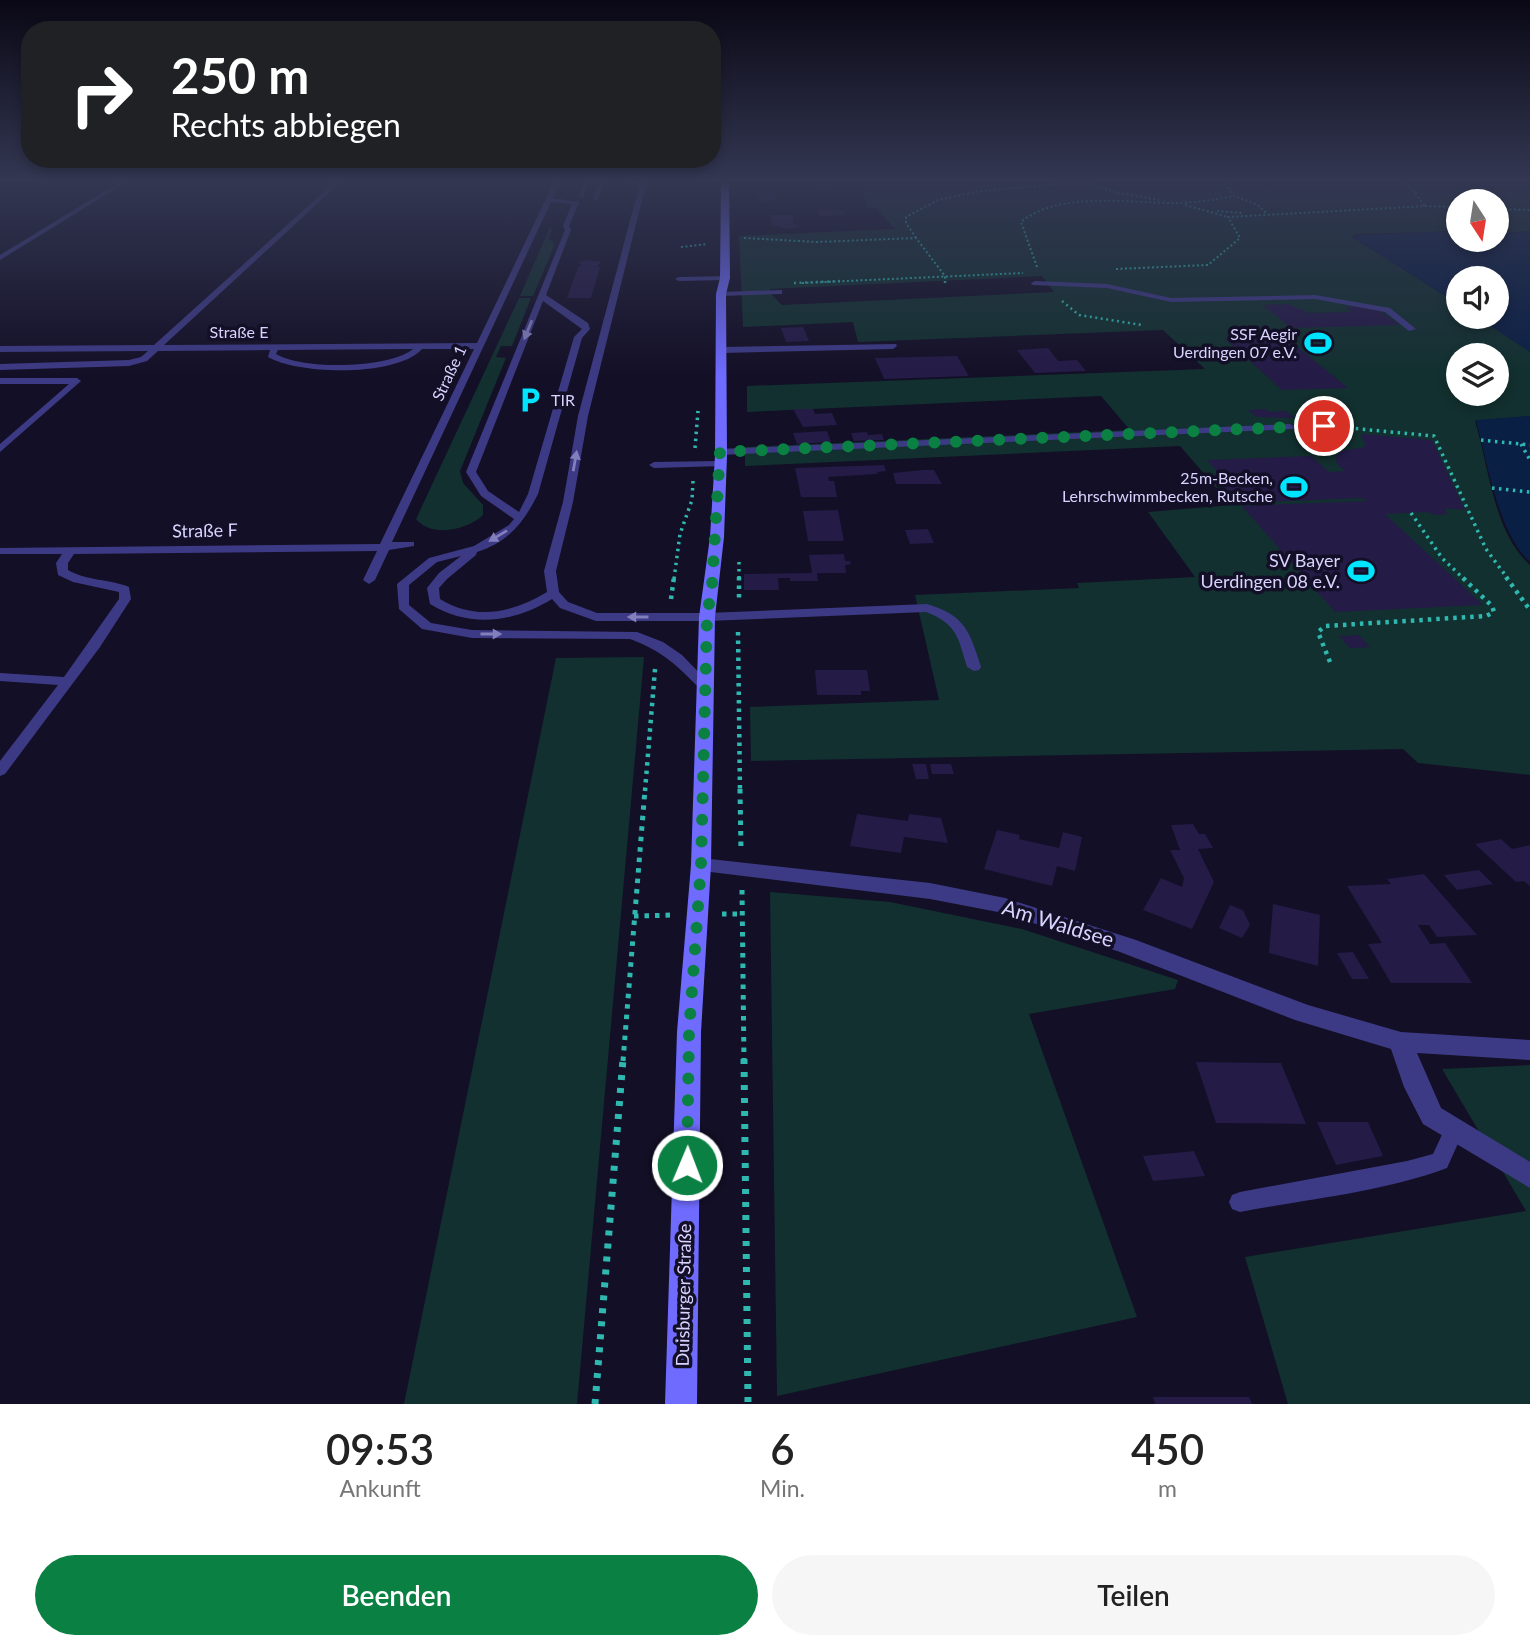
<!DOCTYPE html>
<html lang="de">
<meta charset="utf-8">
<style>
body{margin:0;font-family:Lato,sans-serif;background:#f6f6f6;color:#222;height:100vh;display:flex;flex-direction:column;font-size:26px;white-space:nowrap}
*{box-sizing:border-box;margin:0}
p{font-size:23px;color:#767676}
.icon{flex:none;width:38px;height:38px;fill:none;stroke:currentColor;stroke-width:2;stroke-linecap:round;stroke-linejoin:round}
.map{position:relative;height:1404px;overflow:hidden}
.sheet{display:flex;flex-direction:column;background:#fff;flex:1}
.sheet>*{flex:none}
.top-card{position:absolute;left:21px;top:21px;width:700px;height:147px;border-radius:28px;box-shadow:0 4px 10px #0003;background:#202124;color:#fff;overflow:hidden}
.needle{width:46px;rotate:168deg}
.controls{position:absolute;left:1446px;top:189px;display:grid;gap:14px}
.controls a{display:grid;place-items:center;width:63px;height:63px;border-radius:50%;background:#fff;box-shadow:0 4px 10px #0003;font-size:35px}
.pin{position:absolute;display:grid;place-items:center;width:60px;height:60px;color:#fff;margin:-30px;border:4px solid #fff;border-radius:50%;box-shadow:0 2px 7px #0007}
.me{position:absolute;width:77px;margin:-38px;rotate:1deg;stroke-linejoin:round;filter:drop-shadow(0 0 5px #0008)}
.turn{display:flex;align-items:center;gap:24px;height:147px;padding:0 35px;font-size:32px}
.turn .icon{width:91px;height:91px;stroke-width:2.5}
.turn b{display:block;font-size:49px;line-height:60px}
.eta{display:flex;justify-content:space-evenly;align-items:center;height:119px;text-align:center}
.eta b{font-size:42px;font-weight:600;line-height:49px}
.cta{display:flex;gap:14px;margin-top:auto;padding:14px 35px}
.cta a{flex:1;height:80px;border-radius:42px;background:#0b8043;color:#fff;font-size:28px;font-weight:600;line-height:80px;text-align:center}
.cta a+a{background:#f6f6f6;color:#222}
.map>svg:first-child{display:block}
.green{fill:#12302f;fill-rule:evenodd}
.water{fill:#0a1f44}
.building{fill:#241b47}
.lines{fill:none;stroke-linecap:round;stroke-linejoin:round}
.path-far5{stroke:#2fb8b0;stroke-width:2;stroke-dasharray:2 2.5;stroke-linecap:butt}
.path-far4{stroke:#2fb8b0;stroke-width:2.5;stroke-dasharray:2 3.5;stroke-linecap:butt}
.path-far3{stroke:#2fb8b0;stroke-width:3.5;stroke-dasharray:2.5 4.5;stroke-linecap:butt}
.path-far2{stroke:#2fb8b0;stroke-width:4.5;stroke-dasharray:3.5 5;stroke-linecap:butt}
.path-far1{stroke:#2fb8b0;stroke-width:5;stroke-dasharray:4.5 6;stroke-linecap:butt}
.path{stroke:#2fb8b0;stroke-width:7;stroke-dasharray:5 8;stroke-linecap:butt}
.service{fill:#3d3a85;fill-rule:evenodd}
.minor{fill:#3d3a85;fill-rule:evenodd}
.secondary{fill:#6f6bff;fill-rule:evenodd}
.oneway{fill:#837fbc}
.route{stroke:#0b8043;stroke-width:12;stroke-dasharray:0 21.6}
.labels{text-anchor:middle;stroke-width:7;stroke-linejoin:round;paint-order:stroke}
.far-street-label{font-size:16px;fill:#d9d4ff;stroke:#130f26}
.far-poi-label{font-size:16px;fill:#d9d4ff;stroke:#130f26;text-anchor:end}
.street-label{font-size:18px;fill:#d9d4ff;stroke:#130f26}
.poi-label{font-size:18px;fill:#d9d4ff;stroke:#130f26;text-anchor:end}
.near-street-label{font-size:21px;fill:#d9d4ff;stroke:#130f26}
</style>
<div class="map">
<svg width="1530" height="1404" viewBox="0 0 1530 1404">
<rect width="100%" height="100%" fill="#130f26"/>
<g class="green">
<path d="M859 180H1530V231L1496 234V201H1458V231L1356 234 1352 237 1458 304V317H1477L1530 351V416L1475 421C1489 466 1493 532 1530 565V775L1418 763 1403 749 751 761 750 707 939 700 915 595 1079 588 1077 583 1195 577 1148 512 1231 505 1180 446 745 466V447L1130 430 1101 396 747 412V386L1205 369 1163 330 858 342 853 322 743 327 739 236 895 229 876 208H868ZM1042 276 1054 292 782 305 769 292 770 289ZM1458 355H1496V394H1458Z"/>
<path d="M552 228 549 239 555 244 533 296H520L549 229Z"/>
<path d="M519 298H531L512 346H501L496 357 506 358 460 471 463 483 483 505V515C468 530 431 538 416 519Z"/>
<path d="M644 657 577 1404H404L556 658Z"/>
<path d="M770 892 890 902 1022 929 1178 980 1175 989 1029 1014 1137 1317 777 1396Z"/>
<path d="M1530 1065V1404H1288L1245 1257 1526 1211 1442 1069Z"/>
</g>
<g class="water">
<path d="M1458 231V240H1496V234L1530 232V352L1477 317H1496V278H1458V304L1354 238 1359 235Z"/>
<path d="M1530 416V562C1498 533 1487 461 1476 420Z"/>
</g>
<g class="building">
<path d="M810 181 835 183 838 187 814 188Z"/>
<path d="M758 193H774L775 201 758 202Z"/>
<path d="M817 210H842L845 215 820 216Z"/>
<path d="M771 215H793V224L800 227 787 229 771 224Z"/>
<path d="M585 260 602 262 598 265 597 267H600L591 298H567L578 267 582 264 577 263Z"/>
<path d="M1288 304 1309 313 1352 312 1345 307H1374L1400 325 1291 328 1263 305Z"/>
<path d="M803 327 809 341 786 342 781 328Z"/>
<path d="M1284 336 1348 388 1282 390 1224 338Z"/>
<path d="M1048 348 1058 361 1077 360 1086 371 1035 373 1017 350Z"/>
<path d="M957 356 969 376 884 379 875 358Z"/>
<path d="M793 409H813L815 414 832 413 837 425 803 427Z"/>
<path d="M1265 409 1269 412 1285 411 1295 418 1257 417 1248 410Z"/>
<path d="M827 431 831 442 797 444 793 433Z"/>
<path d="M867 432 868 435 882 434 884 440 854 441 851 433Z"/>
<path d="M1361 434 1432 440 1465 510 1445 508 1447 514 1437 515 1426 512 1385 514 1483 605 1335 612 1242 506 1366 501 1363 498 1240 503 1216 476H1221L1207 460 1311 456 1329 472 1345 471 1337 464 1335 457 1341 451 1366 447Z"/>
<path d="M884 465 886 471 877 472 878 474 828 477 829 481H834L837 497H801L795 468Z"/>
<path d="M923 470H934L942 484H896L893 473Z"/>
<path d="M838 510 844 541H808L803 511Z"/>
<path d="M928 529 934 543 910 544 905 530Z"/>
<path d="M844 554 845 561H850L851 564 845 565 846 573H817L818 581H790V578H778L779 590H744V574L812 573 809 555Z"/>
<path d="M1359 635 1370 647 1350 648 1339 636Z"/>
<path d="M815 670H867L870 691H861V695H817Z"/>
<path d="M912 764H926L929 779H916Z"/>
<path d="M930 764H951L954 774H932Z"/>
<path d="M857 814 908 821 909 814 941 818 948 843 904 837 901 853 850 846Z"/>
<path d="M1193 824 1199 834H1205L1213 848 1198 849 1214 882 1192 929 1143 910 1161 878 1182 887 1184 878 1170 850H1180L1171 825Z"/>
<path d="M997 830 1020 835 1019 839 1059 848 1063 832 1082 837 1075 871 1057 866 1052 886 984 869Z"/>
<path d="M1501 839 1512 849 1530 845V886L1524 881 1516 882 1475 844Z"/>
<path d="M1479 870 1493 884 1457 890 1444 875Z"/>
<path d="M1424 874 1477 935 1437 937 1429 925H1418L1430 944 1445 943 1472 983H1391L1368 944 1382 943 1347 886 1391 884 1387 879Z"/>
<path d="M1273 904 1320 915 1318 966 1269 953Z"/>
<path d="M1230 905 1243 910 1250 925 1242 938 1219 928Z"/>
<path d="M1353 952 1369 979H1352L1337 953Z"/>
<path d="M1196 1062 1281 1063 1306 1124 1216 1123Z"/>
<path d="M1317 1122H1368L1383 1156 1336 1165Z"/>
<path d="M1194 1151 1205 1176 1153 1181 1143 1156Z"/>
<path d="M1153 1397H1249L1252 1404H1155Z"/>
</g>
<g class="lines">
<g class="path-far5">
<path d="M1223 180 1234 196 1258 205 1267 214"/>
<path d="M1397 180 1412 189 1425 206"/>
<path d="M1185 205 1228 217"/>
<path d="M1496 209 1530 210"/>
<path d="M1217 211 1243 213"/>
<path d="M744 238 817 242 916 238 945 276V283"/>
<path d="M916 238 906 223V217L938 200 980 191 1083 182 1118 193 1159 200"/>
<path d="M681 247 707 244"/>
<path d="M1037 267 1021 222C1058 191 1129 203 1174 203 1195 203 1214 200 1234 196"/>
<path d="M1116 269 1208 265 1240 238 1228 217 1425 206 1458 207"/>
<path d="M802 283 1023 273"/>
</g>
<g class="path-far4">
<path d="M945 281V284"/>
<path d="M794 283 842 281"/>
<path d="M1062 301 1079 315 1142 325"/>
<path d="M698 413V408"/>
</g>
<g class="path-far3">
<path d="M1307 424 1434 436 1486 549 1508 579"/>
<path d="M1306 435 1341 451"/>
<path d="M1481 440 1530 445"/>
<path d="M1521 444 1530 460"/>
<path d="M695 448 698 411"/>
<path d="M1492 488 1530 492"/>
<path d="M1411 513 1442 558 1464 579"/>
<path d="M739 562V579"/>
<path d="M674 579 680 534 692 500 693 481"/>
</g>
<g class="path-far2">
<path d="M739 577V598"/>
<path d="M1506 577 1530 610"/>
<path d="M671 599 674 577"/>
<path d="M738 632 740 791"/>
<path d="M1330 662 1318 632 1325 626 1486 616 1494 612 1492 606 1462 577"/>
<path d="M645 791 655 669"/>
</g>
<g class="path-far1">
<path d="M740 789 741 850"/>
<path d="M742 890 744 1061"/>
<path d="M722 914H742"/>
<path d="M634 916 675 915"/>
<path d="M623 1061 645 789"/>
</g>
<g class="path">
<path d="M744 1059 748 1404"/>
<path d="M595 1404 623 1059"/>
</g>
<g class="service">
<path d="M123 180H130L0 260V255Z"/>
<path d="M337 180H343L164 345 477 343 555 180H561L552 198 579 202 569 226 571 230 546 295 588 323 590 329 582 338 538 494C524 522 509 542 477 552L476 555 447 579 439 588 440 599C476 621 512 613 547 592L544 571 563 502 578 416 639 187 621 180 640 183 641 180H647L588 416 573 502 556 571 559 592 568 602 597 613H707L927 604C965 615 970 632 981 667L979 670 974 671 967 667C958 637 957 624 926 612L707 621H596L560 608 552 599C513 623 469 628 430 604L427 588 439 573 461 556 437 562 409 585V605L431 623 472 630 637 632 663 642 682 655 712 686 705 690 700 689C677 665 662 651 630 639L472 638 422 629 399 609 397 584 429 558 474 546 509 525 514 519 481 496 466 472 565 230 563 226 572 204 551 202 392 542H414V546L389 550 375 580 369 584 363 580 377 551 74 554 68 563V570C87 581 110 579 129 587L131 599 100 647 5 774 0 776V761L58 685 0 681V673L64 677 119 599V592L73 582 58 575 56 563 62 554H0V548L380 544 474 349H422C397 377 299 375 268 357L270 350 158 351 147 361 129 366 0 370V364L129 360 141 357 148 351 0 352V346L154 345ZM543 301 582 329 574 337 528 494 519 512 488 491 476 472ZM413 349C389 369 302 370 276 354L278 350Z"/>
<path d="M585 180H591L583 197H579Z"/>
<path d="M599 180H605L598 199 593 200Z"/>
<path d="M728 276V280H725L679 281 675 279 679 277Z"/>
<path d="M1035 281 1107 284 1171 298 1315 295 1390 308 1416 329 1409 331 1385 312 1315 299 1171 302 1107 288 1032 285 1031 283Z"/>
<path d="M782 290V294H779L721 296 717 294 721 292Z"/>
<path d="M896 344 897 346 893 349 722 353 718 350 722 347Z"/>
<path d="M0 378H77L81 381 0 452V444L69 384H0Z"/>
<path d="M1290 424 1295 427 1293 429 720 455 715 452 720 449Z"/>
<path d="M719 461 724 464 723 466 654 468 649 465 654 462Z"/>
<path d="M1454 1121 1461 1124 1464 1130 1447 1168C1383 1192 1308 1199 1240 1212L1232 1209 1229 1202 1232 1195 1240 1192 1407 1161 1433 1154 1447 1124Z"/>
</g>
<path class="minor" d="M701 858 930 883 1005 898 1136 940 1308 1005 1401 1032 1530 1040V1060L1417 1053 1441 1108 1530 1162V1188L1423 1124 1404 1087 1391 1049 1295 1020 1120 952 1003 913 930 899 694 870 691 865 694 860Z"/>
<path class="secondary" d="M721 180H729L730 278 726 294 727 456 724 537 715 617 711 865 701 1032 697 1404H665L677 1032 691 865 699 617 710 537 715 456 716 294 720 278Z"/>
</g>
<defs><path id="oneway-solid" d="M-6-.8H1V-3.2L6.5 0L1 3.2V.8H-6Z" transform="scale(1.75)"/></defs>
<g class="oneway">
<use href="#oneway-solid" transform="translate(528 330) rotate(112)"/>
<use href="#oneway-solid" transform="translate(575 461) rotate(-80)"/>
<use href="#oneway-solid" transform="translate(498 536) rotate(149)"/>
<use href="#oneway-solid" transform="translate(638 617) rotate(180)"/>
<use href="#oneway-solid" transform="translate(491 634)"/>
</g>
<linearGradient id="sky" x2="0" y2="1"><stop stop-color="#0a0815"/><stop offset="0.48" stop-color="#333752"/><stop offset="1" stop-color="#333752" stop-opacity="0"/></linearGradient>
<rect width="1530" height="376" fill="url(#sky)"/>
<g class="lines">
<path class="route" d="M687 1165 689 1032 701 865 707 617 712 585 720 452 1290 427 1297 422 1324 426"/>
</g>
<defs>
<symbol id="stadium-bare" viewBox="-9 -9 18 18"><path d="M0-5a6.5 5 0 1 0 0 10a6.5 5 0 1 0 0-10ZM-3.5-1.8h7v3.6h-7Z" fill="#00e5ff" stroke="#130f26" stroke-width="2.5" paint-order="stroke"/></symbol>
<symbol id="parking-bare" viewBox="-9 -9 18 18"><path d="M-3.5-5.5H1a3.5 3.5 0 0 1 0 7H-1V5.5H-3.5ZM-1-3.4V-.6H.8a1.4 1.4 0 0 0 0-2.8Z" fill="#00e5ff" stroke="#130f26" stroke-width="2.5" paint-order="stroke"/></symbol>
</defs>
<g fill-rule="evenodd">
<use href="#stadium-bare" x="1299" y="324" width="38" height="38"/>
<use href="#parking-bare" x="511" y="381" width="38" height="38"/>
<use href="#stadium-bare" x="1275" y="468" width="38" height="38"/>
<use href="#stadium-bare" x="1342" y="552" width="38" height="38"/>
</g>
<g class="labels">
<g class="far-street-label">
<text x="239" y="338">Straße E</text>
<text transform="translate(449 373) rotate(-65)" y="6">Straße 1</text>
</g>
<g class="far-poi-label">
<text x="1297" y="340">SSF Aegir<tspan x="1297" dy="18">Uerdingen 07 e.V.</tspan></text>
<text x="551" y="406" text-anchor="start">TIR</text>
<text x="1273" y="484">25m-Becken,<tspan x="1273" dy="18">Lehrschwimmbecken, Rutsche</tspan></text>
</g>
<g class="street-label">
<text transform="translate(205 531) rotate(-1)" y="6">Straße F</text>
<text transform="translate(684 1295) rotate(-89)" y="6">Duisburger Straße</text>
</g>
<g class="poi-label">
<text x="1340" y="567">SV Bayer<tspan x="1340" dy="21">Uerdingen 08 e.V.</tspan></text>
</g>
<g class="near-street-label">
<text transform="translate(1058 924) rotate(17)" y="7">Am Waldsee</text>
</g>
</g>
</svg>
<div class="controls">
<a><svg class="needle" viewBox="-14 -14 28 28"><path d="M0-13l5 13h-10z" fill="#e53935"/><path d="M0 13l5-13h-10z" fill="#767676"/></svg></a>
<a><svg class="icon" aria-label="sound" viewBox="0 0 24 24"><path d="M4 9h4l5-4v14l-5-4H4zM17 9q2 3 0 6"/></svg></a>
<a><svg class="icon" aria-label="layers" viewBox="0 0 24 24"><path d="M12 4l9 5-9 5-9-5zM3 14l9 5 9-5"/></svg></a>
</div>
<div class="pin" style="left:1324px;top:426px;background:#d93025"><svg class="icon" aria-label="arrive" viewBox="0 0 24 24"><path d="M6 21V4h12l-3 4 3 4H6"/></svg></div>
<svg class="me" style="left:687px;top:1165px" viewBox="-20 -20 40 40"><circle r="17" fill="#0b8043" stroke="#fff" stroke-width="3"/><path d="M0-11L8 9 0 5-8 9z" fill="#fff"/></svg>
<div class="top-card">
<div class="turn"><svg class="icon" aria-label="right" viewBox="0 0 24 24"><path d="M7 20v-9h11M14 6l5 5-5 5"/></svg><div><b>250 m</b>Rechts abbiegen</div></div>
</div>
</div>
<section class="sheet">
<div class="eta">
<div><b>09:53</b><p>Ankunft</p></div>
<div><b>6</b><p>Min.</p></div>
<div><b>450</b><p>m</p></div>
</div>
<div class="cta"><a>Beenden</a><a>Teilen</a></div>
</section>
